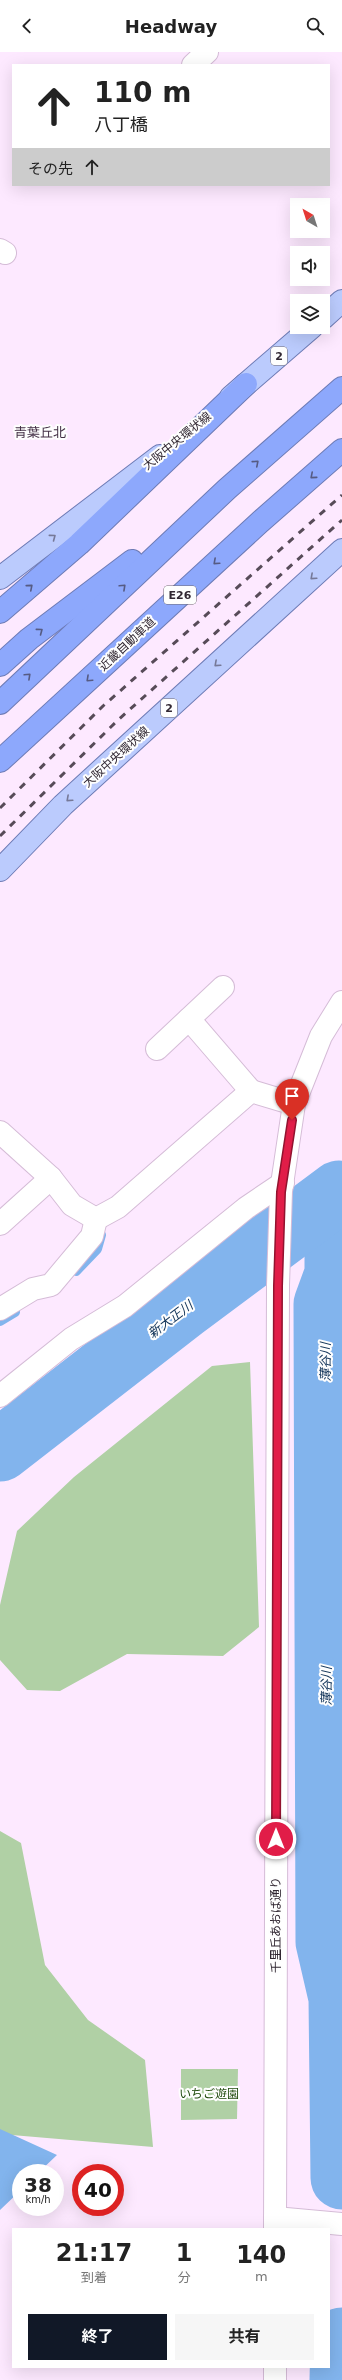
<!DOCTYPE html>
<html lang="ja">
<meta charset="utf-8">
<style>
body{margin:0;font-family:"DejaVu Sans","Noto Sans JP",sans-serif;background:#f6f6f6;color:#222;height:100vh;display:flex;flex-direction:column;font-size:15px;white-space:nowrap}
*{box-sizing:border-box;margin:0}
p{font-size:13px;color:#767676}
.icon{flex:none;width:22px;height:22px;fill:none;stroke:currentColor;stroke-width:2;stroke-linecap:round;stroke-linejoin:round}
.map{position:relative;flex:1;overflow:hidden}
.side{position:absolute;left:12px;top:2176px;width:318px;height:140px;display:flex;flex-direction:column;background:#fff;border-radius:0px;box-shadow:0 4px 16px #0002}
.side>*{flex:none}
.hud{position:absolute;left:12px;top:12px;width:318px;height:122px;border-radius:0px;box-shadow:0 4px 16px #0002;background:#fff;color:#222;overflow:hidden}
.needle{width:26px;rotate:321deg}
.buttons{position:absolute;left:290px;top:146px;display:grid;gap:8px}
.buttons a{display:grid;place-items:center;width:40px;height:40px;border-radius:0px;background:#fff;box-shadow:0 4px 16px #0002;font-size:20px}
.speed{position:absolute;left:12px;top:2112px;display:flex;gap:8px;font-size:20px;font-weight:700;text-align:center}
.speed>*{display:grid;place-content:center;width:52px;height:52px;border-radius:50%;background:#fff;box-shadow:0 4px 16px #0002;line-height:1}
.speed small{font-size:10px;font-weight:400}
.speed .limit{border:6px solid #d22;background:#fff;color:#111}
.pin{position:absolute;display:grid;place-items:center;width:34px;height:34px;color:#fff;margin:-41px -17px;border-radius:50% 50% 50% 0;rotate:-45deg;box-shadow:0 0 4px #0007}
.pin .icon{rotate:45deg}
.me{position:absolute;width:44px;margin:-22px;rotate:0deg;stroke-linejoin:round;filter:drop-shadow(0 0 3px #0008)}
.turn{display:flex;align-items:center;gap:14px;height:84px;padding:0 16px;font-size:18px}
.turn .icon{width:52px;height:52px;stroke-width:2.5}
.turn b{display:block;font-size:28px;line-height:34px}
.then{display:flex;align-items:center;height:38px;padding:0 16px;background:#0003;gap:8px;font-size:15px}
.eta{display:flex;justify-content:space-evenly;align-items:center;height:68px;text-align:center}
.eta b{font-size:24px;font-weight:700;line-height:28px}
.cta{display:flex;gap:8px;margin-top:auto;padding:8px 16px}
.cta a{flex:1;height:46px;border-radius:0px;background:#111827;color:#fff;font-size:16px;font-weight:700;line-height:46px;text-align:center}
.cta a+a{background:#f6f6f6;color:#222}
header{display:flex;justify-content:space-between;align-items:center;height:52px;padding:0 16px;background:#fff;font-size:18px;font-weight:700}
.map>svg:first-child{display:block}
.green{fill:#b0d0a5}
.water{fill:#82b4ed}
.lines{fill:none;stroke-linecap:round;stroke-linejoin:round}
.stream{stroke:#82b4ed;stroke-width:10}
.river{stroke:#82b4ed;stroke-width:63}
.minor-casing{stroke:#d5bcd7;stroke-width:24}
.major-casing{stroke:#6d7bb5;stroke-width:24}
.highway-casing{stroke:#6d7bb5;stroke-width:24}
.minor{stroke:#fff;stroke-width:22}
.major{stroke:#bbcbfd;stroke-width:22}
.highway{stroke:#8da8fc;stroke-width:22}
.rail{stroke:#574b58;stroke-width:3;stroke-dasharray:7 7;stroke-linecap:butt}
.oneway{stroke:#565b83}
.oneway2{stroke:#767998}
.route-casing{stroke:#92132f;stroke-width:10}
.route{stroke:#e11d48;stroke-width:7}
.labels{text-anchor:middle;stroke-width:4;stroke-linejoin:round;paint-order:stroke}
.shield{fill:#fefefe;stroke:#6e686f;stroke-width:1}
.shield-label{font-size:11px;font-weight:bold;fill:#312732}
.street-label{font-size:12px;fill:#312732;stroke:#fefefe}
.park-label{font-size:12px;fill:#204b0d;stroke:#fefefe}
.neighbourhood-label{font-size:13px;fill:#432f45;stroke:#fefefe}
.water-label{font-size:13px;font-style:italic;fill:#103257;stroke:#fefefe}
</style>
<header><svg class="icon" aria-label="back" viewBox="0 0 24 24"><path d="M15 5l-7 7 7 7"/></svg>Headway<svg class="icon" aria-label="search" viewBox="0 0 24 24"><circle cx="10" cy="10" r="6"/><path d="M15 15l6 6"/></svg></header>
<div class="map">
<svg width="342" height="2328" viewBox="0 0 342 2328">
<rect width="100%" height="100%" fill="#fde9ff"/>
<g class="green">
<path d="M250 1310 259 1575 223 1604 127 1602 60 1639 27 1638 0 1608V1553L17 1479 74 1425 212 1314Z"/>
<path d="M0 1779 21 1791 45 1913 88 1968 145 2008 153 2095 0 2082Z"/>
<path d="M181 2017H238L237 2067 181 2068Z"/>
</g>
<path class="water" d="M0 2077 57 2103 38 2121H21V2138L0 2158Z"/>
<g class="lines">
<g class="stream">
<path d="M76 1219 97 1197 101 1183"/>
<path d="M336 1222 342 1216"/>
<path d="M0 1269 15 1260"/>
</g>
<g class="river">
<path d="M336 1143V1222L325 1252 327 1890 340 1946 342 2126"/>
<path d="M0 1398 183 1256 339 1140"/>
<path d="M341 2328 342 2287"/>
</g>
<defs>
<g id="minor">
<path d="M193 13 207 0"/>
<path d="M0 198 5 201"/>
<path d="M189 967 251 1039"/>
<path d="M157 997 223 935"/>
<path d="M0 1080 51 1126 72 1153 96 1167 118 1155 251 1039 294 1052"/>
<path d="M0 1172 51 1126"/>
<path d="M0 1257 33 1237 51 1233 92 1184 96 1167"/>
<path d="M0 1344 71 1287 125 1254 246 1156 283 1131"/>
<path d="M275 2166 342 2172"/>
<path d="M275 2177 278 1233 281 1139 294 1052 321 984 342 950"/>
<path d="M275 2315V2328"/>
</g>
<g id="major">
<path d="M323 266 342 249"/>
<path d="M231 345 312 275"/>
<path d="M0 526 160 404"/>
<path d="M0 818 63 753 342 498"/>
</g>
<g id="highway">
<path d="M0 560 79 492 246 332"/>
<path d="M0 613 29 587 132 509"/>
<path d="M0 651 227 437 342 336"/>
<path d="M0 709 260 470 342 398"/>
</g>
</defs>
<use href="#minor" class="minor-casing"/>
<use href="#major" class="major-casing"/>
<use href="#highway" class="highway-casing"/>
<use href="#minor" class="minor"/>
<use href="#major" class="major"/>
<use href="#highway" class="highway"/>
<g class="rail">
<path d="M0 756 103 654 342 443"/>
<path d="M0 784 118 668 342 468"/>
</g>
</g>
<defs><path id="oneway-chevron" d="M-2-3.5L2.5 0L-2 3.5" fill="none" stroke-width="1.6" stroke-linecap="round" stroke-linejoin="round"/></defs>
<g class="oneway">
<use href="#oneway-chevron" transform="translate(256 411) rotate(-41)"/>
<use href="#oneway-chevron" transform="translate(313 424) rotate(139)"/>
<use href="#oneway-chevron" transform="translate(216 510) rotate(138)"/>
<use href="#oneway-chevron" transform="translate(30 535) rotate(-41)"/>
<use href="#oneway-chevron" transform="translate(123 535) rotate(-43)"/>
<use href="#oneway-chevron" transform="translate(40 579) rotate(-37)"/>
<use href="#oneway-chevron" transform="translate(28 624) rotate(-43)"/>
<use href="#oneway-chevron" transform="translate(89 627) rotate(137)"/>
</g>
<g class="oneway2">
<use href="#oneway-chevron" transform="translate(53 485) rotate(-37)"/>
<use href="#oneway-chevron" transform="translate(313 525) rotate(138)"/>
<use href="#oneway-chevron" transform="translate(217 612) rotate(138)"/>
<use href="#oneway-chevron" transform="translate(69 747) rotate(138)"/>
</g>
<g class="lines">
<defs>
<path id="route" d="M276 1787 278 1234 281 1140 292 1068"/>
</defs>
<use href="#route" class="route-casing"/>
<use href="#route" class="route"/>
</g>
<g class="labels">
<g class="shield">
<rect x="271" y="295" width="16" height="18" rx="3"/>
<rect x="164" y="534" width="32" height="18" rx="3"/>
<rect x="161" y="647" width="16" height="18" rx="3"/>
</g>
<g class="shield-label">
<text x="279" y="308">2</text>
<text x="180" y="547">E26</text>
<text x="169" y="660">2</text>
</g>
<g class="street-label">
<text transform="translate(177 389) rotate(-39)" y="4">大阪中央環状線</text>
<text transform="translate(127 592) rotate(-43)" y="4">近畿自動車道</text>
<text transform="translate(116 705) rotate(-42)" y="4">大阪中央環状線</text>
<text transform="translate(276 1873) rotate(-90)" y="4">千里丘あおば通り</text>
</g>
<g class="park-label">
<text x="209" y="2046">いちご遊園</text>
</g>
<g class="neighbourhood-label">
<text x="40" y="385">青葉丘北</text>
</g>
<g class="water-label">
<text transform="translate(170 1267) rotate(-37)" y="5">新大正川</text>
<text transform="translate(325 1310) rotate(-90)" y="5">薄谷川</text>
<text transform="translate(326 1634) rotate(-90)" y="5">薄谷川</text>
</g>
</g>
</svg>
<div class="buttons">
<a><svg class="needle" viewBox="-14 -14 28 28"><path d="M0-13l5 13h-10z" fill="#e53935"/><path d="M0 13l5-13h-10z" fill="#767676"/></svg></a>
<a><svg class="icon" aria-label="sound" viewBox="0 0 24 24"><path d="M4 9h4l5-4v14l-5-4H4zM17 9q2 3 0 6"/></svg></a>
<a><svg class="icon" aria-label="layers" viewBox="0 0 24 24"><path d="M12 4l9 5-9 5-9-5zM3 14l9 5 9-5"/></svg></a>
</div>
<div class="speed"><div>38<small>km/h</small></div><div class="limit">40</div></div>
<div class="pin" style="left:292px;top:1068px;background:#d93025"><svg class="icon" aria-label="arrive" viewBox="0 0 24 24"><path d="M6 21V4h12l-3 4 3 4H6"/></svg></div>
<svg class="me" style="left:276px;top:1787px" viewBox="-20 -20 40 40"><circle r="17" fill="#e11d48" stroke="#fff" stroke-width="3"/><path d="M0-11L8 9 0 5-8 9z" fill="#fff"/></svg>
<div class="hud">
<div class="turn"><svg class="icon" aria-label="ahead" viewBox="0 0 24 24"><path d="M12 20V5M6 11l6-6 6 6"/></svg><div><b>110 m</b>八丁橋</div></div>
<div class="then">その先<svg class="icon" aria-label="ahead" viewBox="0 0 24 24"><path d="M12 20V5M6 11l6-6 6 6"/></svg></div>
</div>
<section class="side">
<div class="eta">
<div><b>21:17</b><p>到着</p></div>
<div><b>1</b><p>分</p></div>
<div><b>140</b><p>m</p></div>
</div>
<div class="cta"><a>終了</a><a>共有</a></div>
</section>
</div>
